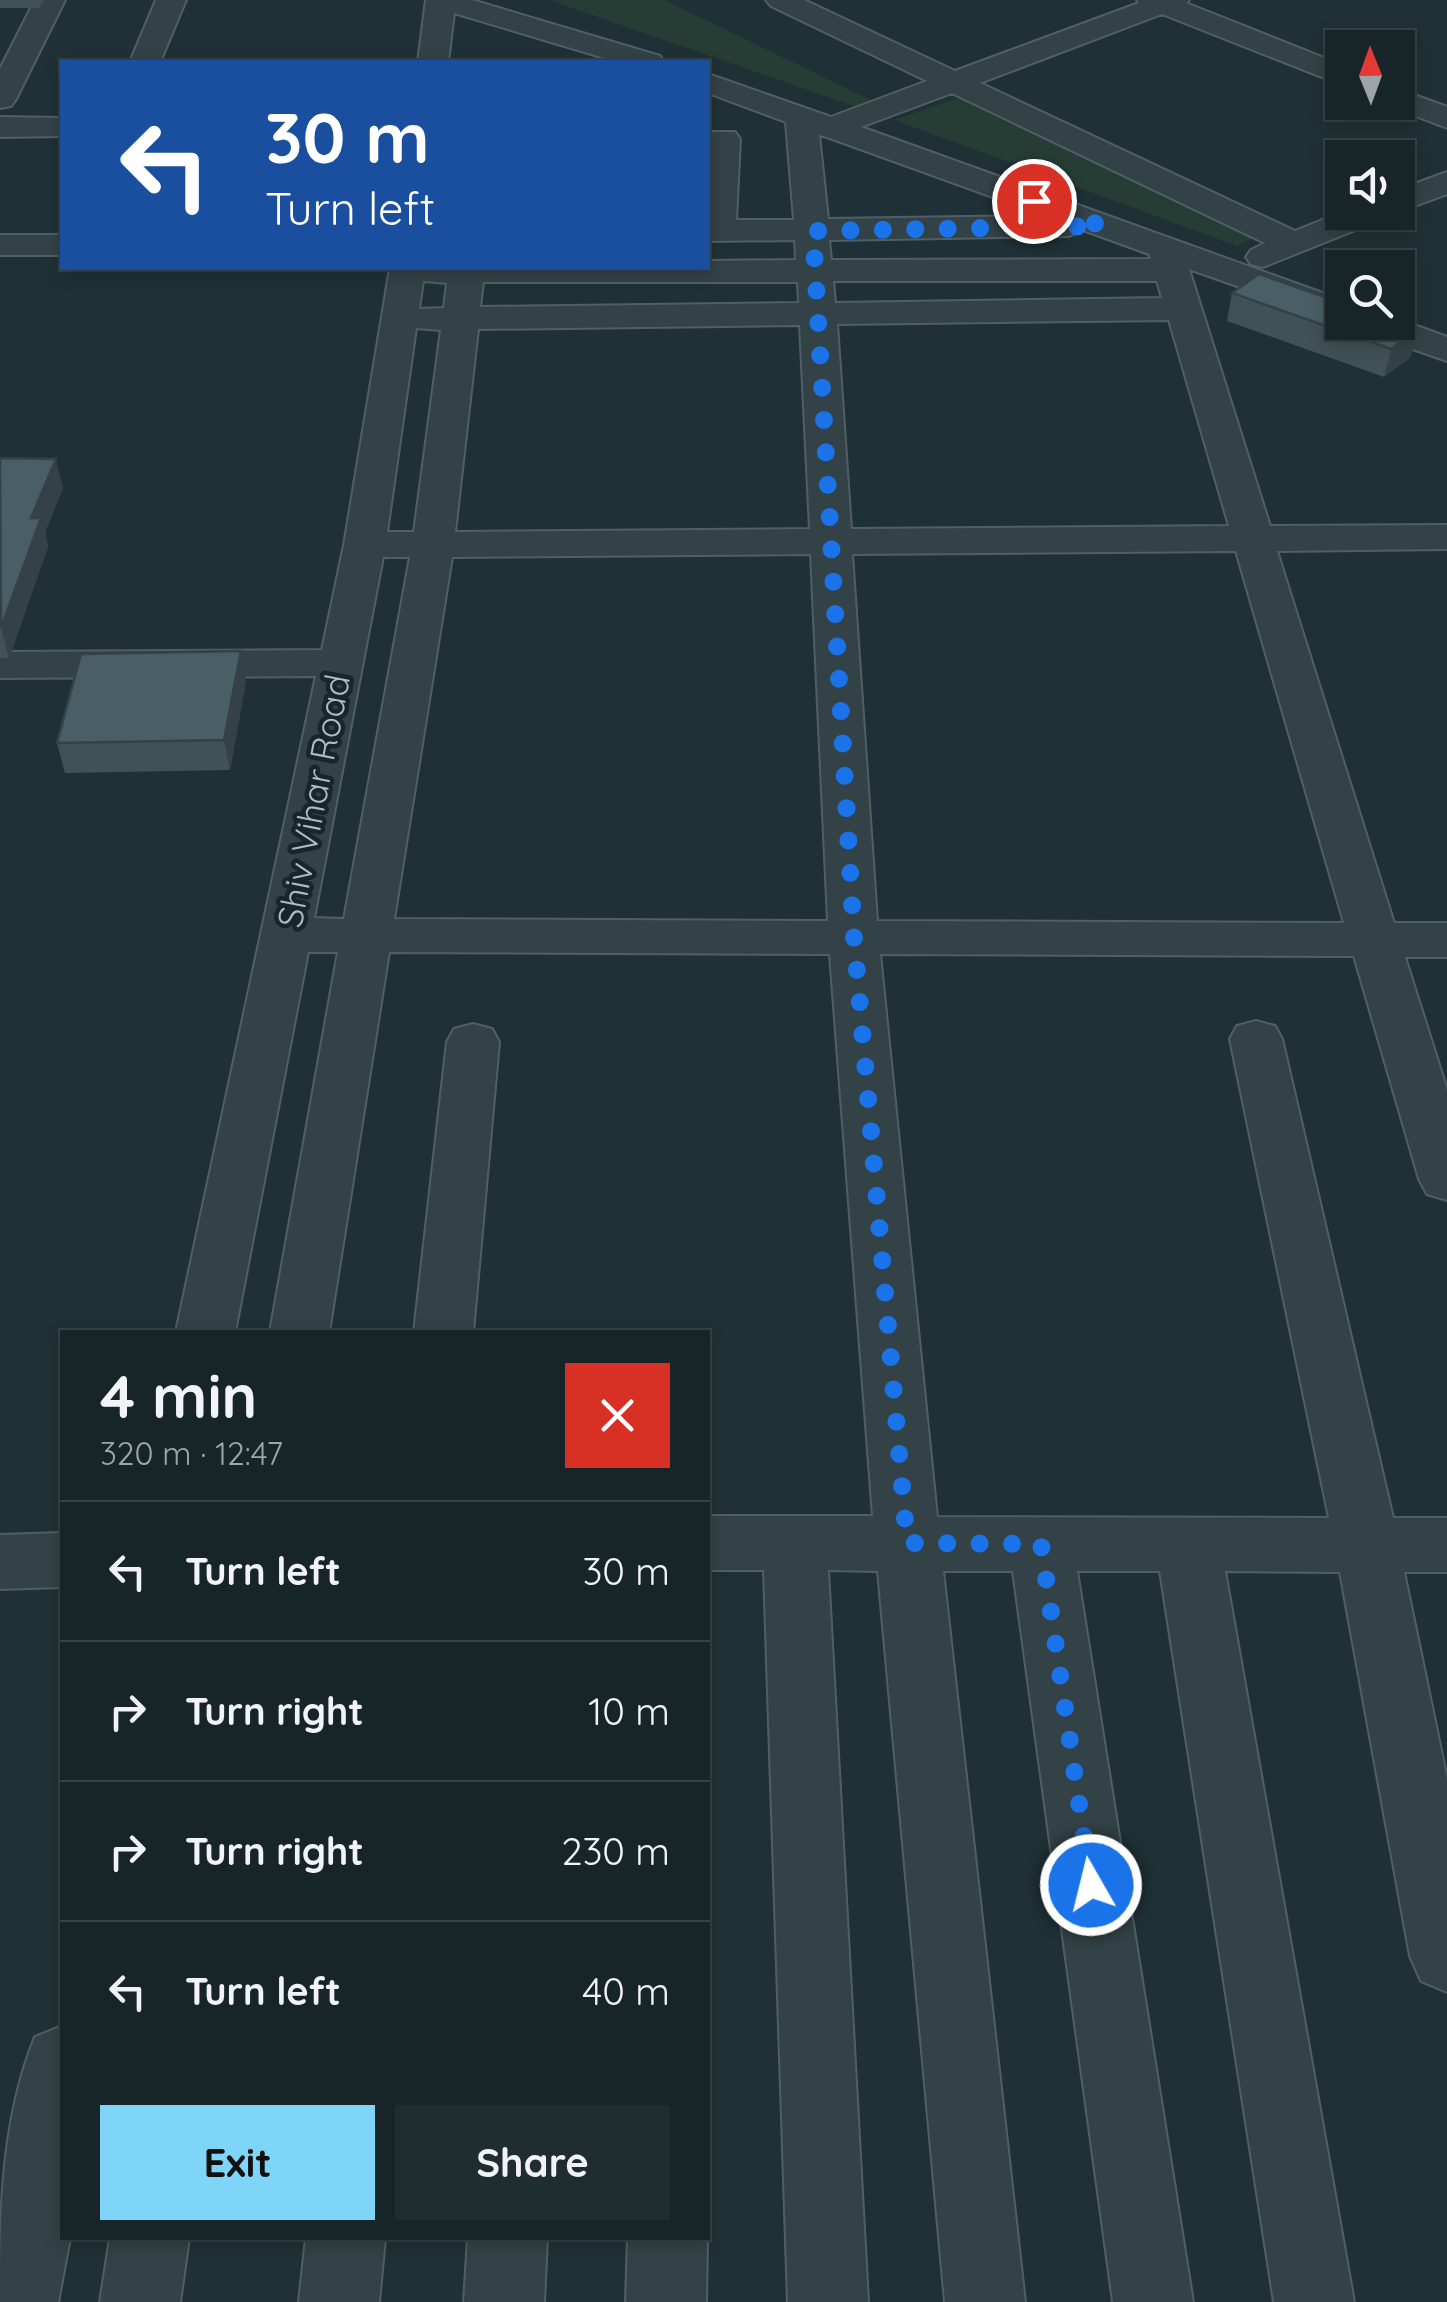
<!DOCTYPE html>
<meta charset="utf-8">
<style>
body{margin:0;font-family:Quicksand,sans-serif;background:#202d30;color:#f1f3f6;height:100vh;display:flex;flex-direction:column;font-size:38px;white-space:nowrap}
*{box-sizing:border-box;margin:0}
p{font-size:32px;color:#9ea5a8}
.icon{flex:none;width:55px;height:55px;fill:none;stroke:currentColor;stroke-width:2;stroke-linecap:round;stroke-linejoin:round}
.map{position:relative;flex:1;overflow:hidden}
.side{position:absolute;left:60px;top:1330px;width:650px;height:910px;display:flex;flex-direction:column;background:#172528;border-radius:0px;box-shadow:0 5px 15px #0003,0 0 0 2px #364245}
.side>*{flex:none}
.hud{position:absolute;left:60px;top:60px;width:650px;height:210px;border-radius:0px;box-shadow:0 5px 15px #0003,0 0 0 2px #364245;background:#1a4fa0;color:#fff;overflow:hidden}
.needle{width:65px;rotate:359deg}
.controls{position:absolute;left:1325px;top:30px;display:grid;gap:20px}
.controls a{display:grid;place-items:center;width:90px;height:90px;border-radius:0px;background:#172528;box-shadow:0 5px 15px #0003,0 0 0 2px #364245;font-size:50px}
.pin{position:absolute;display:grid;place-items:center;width:85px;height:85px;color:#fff;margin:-42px;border:5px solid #fff;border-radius:50%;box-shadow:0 2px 10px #0007}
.me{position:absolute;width:110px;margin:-55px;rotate:352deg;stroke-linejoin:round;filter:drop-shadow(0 0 8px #0008)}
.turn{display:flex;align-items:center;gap:35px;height:210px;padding:0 40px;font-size:45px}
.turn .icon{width:130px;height:130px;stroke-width:2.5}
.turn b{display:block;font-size:70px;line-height:85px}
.round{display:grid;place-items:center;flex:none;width:105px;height:105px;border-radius:0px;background:#202d30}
.headline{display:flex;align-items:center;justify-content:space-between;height:170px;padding:0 40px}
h1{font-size:60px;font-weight:700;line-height:75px}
.button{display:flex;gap:20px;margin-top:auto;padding:20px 40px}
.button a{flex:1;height:115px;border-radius:0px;background:#7ed5f7;color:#111;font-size:40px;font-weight:700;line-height:115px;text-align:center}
.button a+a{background:#202d30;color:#f1f3f6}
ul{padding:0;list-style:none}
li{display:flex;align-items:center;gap:30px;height:140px;padding:0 40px;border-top:2px solid #364245}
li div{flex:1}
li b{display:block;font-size:38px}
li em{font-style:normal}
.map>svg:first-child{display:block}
.green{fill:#253d35}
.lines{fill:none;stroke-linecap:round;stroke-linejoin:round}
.minor-casing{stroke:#505f65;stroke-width:4}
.minor{fill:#334247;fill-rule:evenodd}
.wall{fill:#405157}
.shaded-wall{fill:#344247}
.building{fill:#4a5e65;stroke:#344247;stroke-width:2.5}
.route{stroke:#1a73e8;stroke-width:18;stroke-dasharray:0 32.4}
.labels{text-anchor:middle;stroke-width:9;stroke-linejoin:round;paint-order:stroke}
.street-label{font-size:35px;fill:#adbdc4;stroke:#18262b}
</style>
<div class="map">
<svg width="1447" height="2302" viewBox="0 0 1447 2302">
<rect width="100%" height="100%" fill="#1f3136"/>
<g class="green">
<path d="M549 0H665L883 106 871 112Z"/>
<path d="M958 98 1258 236 1237 246 894 120Z"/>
</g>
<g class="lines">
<defs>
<g id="minor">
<path d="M35 0H65L16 99 11 106 0 108V69Z"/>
<path d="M156 0H186L160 62H130Z"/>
<path d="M426 0H472L660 56 664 62H618L454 13 448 62H418Z"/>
<path d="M766 0H804L955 71 1139 3 1137 0H1189L1186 3 1342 65V85L1162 14 980 83 1295 231 1342 212H1388L1383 219 1263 267 1251 264 1246 257 1251 250 1265 243 952 93 861 127 1342 300V323L1189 269 1270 526 1447 525V549L1277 551 1394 923H1447V957H1405L1447 1090V1200L1427 1194 1419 1179 1354 956 880 954 937 1517 1329 1518 1230 1039 1237 1026 1256 1021 1275 1026 1282 1039 1393 1518H1447V1572H1404L1447 1779V1992L1421 1981 1410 1956 1340 1572 1225 1571 1354 2302H1274L1160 1571H1077L1193 2302H1113L1013 1571H943L1025 2302H945L878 1571 828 1570 868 2302H788L764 1570H708V1516H873L830 954 389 952 329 1332H270L338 952H308L235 1332H176L316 676 0 678V652L322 650 344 545 390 268H708V261L796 260 795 240 708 241V144L713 132H735L740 139 736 220H794L786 122 708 93V74L831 117 927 81 771 6ZM819 135 827 137 1045 216 828 219ZM1083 230 1149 254 1151 259 831 260 829 240 1069 236ZM423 281 447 283 444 308 419 309ZM833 281H1157L1162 298 835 303ZM483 282H798L799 303 480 307ZM1169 320 1229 526 851 529 837 324ZM800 325 810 529 455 532 478 329ZM416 328 441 330 414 532H387ZM1236 551 1344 923 877 921 852 554ZM811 554 828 921 394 919 452 557ZM383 557H410L344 919 314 918Z"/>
<path d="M1398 89 1447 107V128L1387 105 1398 102Z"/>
<path d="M0 117 62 118V136L0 137Z"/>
<path d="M1447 172V194L1398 212V190Z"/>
<rect x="0" y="235" width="62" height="20"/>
<path d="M1398 319 1447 337V361L1359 330 1354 322H1398Z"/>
<path d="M473 1024 492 1029 499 1042 473 1332H414L447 1042 454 1029Z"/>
<path d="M62 1533V1587L0 1589V1535Z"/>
<path d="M62 2026V2238H70L58 2302H0C0 2213 1 2121 35 2037Z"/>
<path d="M110 2238H189L180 2302H100Z"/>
<path d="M306 2238H385L379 2302H299Z"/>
<path d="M468 2238H547L544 2302H464Z"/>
<path d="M628 2238H707L706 2302H626Z"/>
</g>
</defs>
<use href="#minor" class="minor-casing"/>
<use href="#minor" class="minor"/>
</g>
<g class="wall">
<path d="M0 0H44L39 8H0Z"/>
<path d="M1259 274 1411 357 1384 377 1227 321 1232 293Z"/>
<path d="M0 458 63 488 45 532 48 547 9 658H0Z"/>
<path d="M246 681 230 770 65 773 57 743Z"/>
</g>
<g class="shaded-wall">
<path d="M1417 329 1411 357 1384 377 1391 349Z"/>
<path d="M56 459 63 488 45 532 48 547 9 658 1 628 31 518Z"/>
<path d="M241 651 246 681 230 770 224 740Z"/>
</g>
<g class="building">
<path d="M1259 274 1342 303V322H1398L1417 329 1391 349 1232 293Z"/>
<path d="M0 458 56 459 31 518H41L1 628Z"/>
<path d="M241 651 224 740 57 743 81 654Z"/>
</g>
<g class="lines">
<path class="route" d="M1034 201 1102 226 813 231 854 937 907 1543 1041 1544 1091 1885"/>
</g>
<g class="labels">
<g class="street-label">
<text transform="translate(314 801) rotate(-79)" y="12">Shiv Vihar Road</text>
</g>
</g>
</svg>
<div class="controls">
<a><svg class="needle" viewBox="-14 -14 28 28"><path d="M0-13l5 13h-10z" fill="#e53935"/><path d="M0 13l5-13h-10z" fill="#9ea5a8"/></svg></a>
<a><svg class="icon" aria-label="sound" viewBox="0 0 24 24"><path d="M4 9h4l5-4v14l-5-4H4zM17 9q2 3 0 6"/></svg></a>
<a><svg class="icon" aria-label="search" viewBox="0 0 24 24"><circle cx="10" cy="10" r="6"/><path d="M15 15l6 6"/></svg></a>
</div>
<div class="pin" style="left:1034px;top:201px;background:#d93025"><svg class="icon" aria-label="arrive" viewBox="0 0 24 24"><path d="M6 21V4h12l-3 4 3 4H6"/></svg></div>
<svg class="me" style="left:1091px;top:1885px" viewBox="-20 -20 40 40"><circle r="17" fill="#1a73e8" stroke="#fff" stroke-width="3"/><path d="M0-11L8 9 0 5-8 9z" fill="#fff"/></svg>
<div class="hud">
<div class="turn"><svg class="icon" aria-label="left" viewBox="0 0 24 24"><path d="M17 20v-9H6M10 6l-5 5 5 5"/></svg><div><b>30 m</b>Turn left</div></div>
</div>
<section class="side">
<div class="headline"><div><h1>4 min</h1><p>320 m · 12:47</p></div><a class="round" style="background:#d93025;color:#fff"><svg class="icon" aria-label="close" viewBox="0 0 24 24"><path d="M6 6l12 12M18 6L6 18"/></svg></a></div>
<ul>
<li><svg class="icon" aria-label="left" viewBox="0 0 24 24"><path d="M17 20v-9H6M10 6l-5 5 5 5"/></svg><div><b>Turn left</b></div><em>30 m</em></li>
<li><svg class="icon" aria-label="right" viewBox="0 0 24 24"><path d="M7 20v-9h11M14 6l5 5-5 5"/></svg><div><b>Turn right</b></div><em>10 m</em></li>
<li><svg class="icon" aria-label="right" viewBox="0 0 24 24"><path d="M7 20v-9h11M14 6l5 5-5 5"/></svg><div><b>Turn right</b></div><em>230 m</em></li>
<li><svg class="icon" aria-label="left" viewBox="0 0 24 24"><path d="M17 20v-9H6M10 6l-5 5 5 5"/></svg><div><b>Turn left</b></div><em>40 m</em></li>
</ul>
<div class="button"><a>Exit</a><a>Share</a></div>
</section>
</div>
